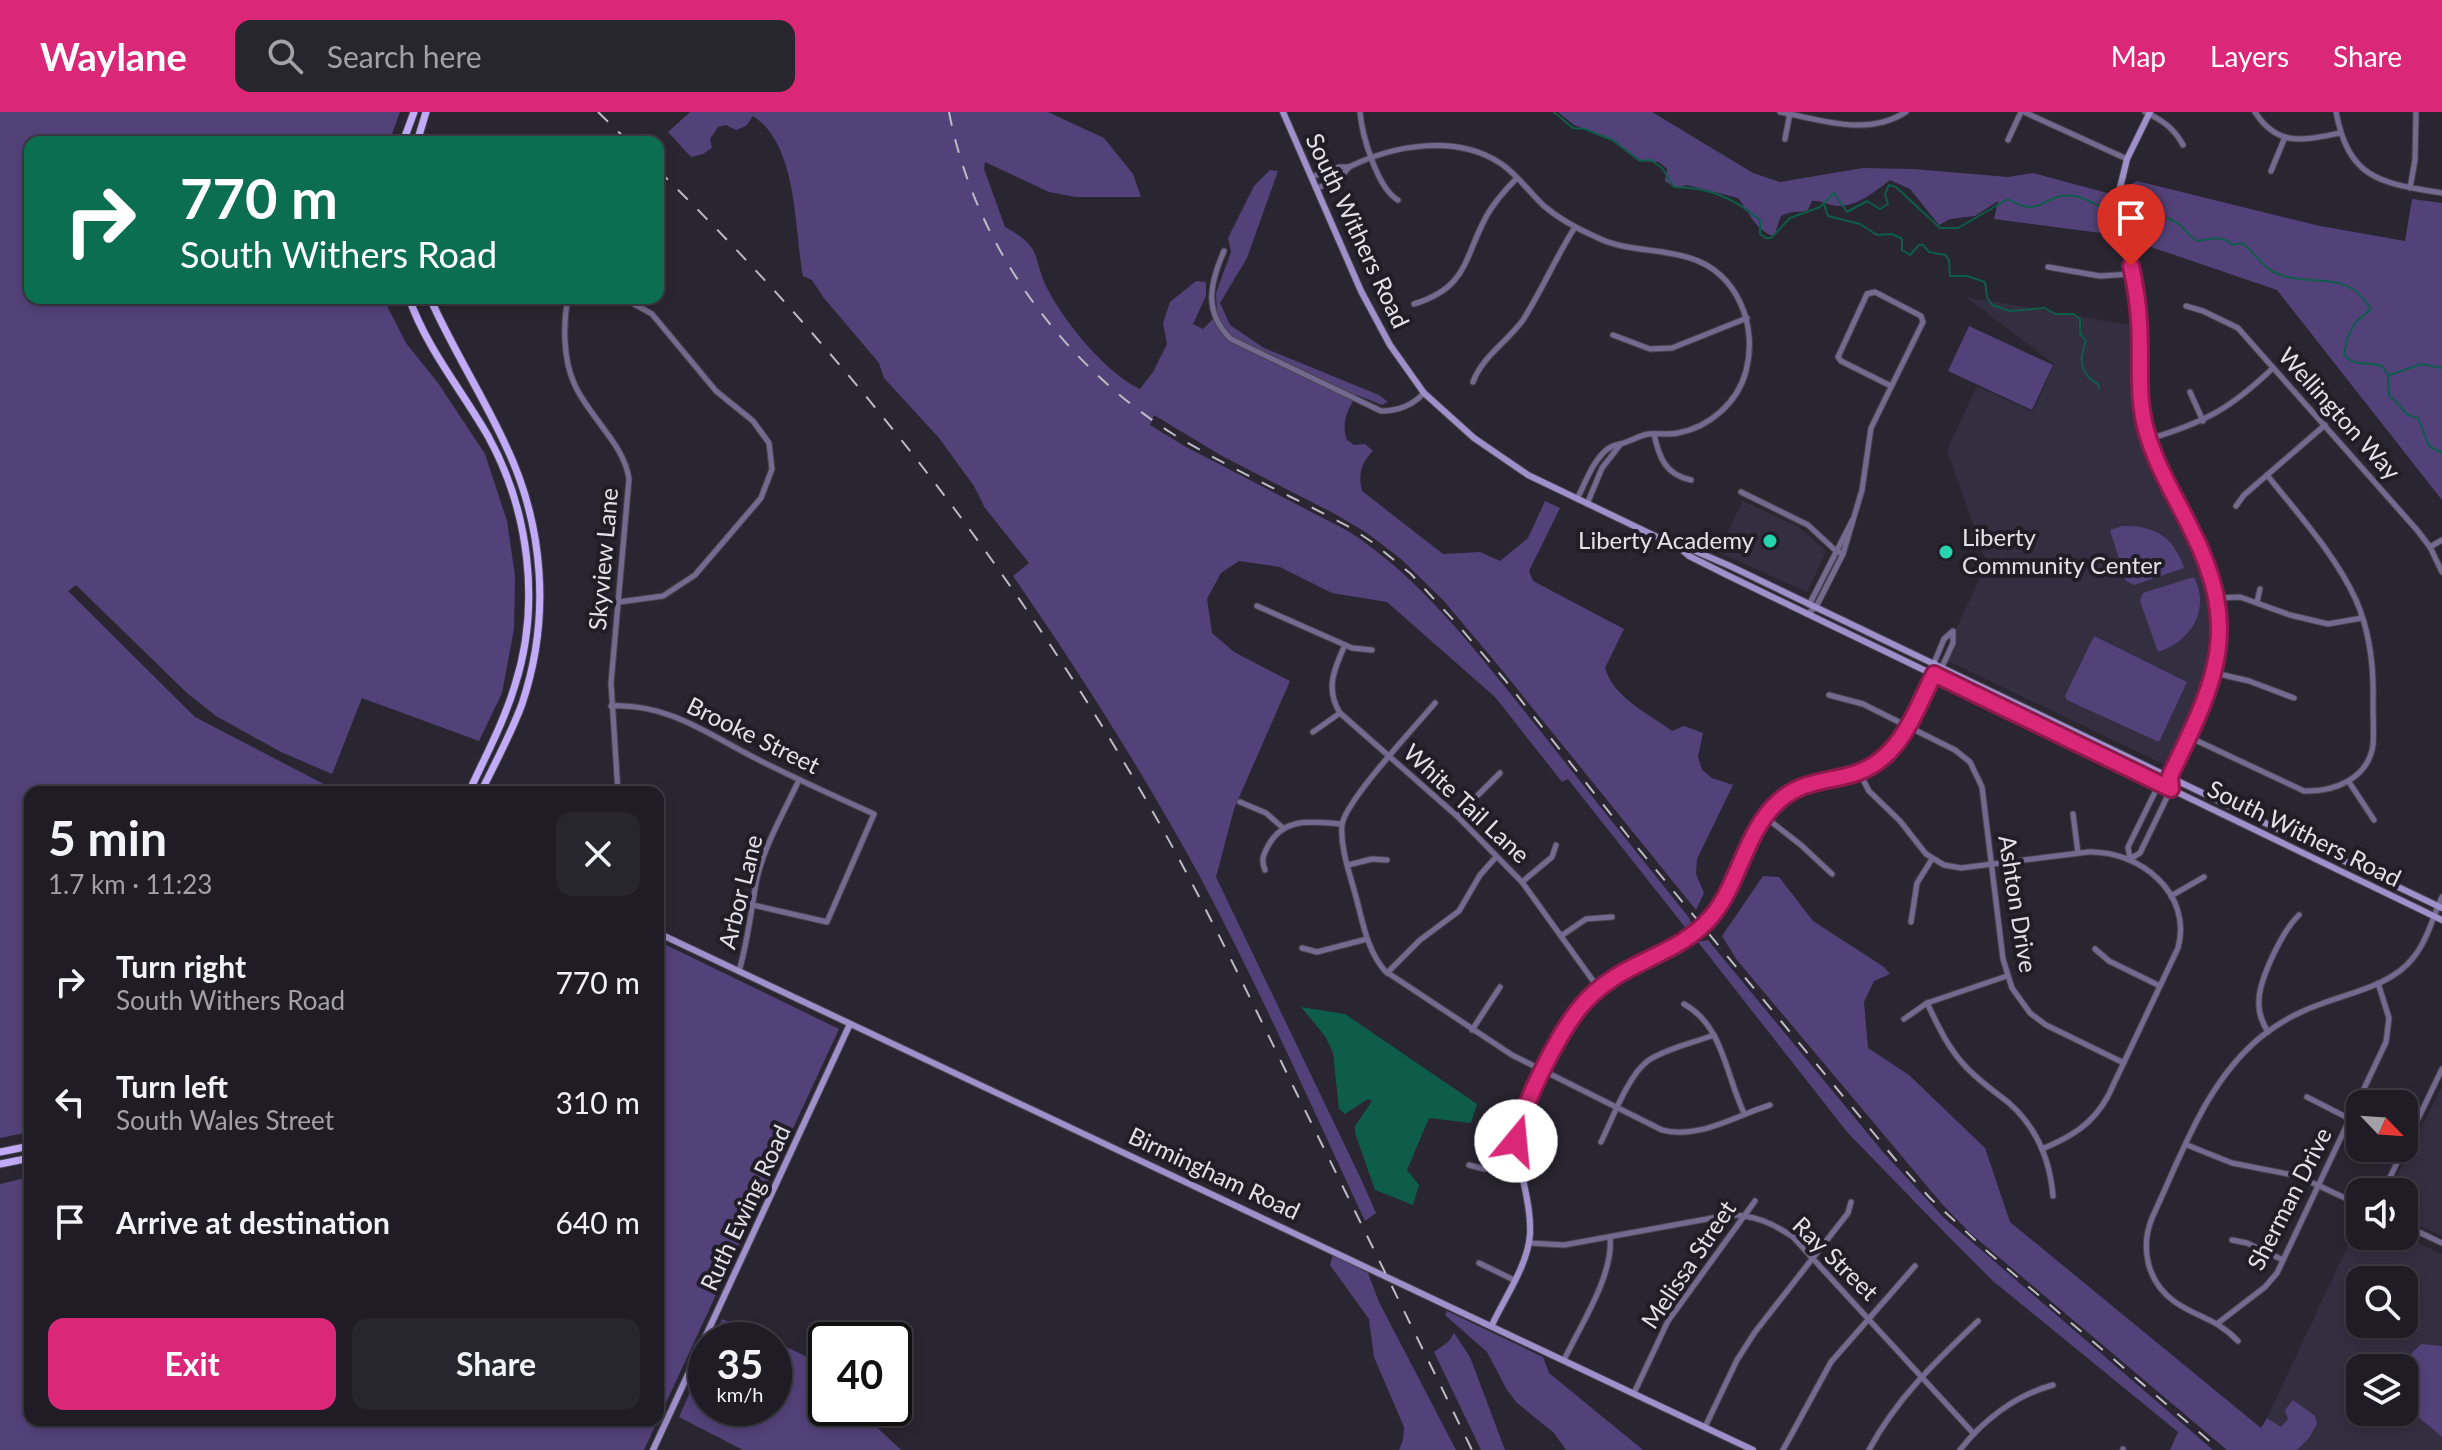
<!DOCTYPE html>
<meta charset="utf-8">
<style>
body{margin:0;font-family:Lato,sans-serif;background:#27252d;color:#f1f3f6;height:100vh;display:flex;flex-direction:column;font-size:30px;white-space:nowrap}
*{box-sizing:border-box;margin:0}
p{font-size:26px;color:#a1a1a7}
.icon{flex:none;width:44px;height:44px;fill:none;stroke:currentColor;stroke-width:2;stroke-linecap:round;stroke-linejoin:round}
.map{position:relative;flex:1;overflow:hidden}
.details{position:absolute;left:24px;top:674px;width:640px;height:640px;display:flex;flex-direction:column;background:#1f1c25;border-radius:16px;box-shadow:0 4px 12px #0003,0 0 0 2px #3c3a42}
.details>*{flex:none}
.guide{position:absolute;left:24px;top:24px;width:640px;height:168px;border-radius:16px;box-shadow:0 4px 12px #0003,0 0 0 2px #3c3a42;background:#0b6e4f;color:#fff;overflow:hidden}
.needle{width:52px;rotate:115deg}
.fabs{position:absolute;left:2346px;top:978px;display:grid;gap:16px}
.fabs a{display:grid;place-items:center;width:72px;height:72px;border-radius:16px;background:#1f1c25;box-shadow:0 4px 12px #0003,0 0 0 2px #3c3a42;font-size:40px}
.speed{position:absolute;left:688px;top:1210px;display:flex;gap:16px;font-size:40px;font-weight:700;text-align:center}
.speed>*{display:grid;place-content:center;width:104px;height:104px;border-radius:50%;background:#1f1c25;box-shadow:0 4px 12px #0003,0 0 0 2px #3c3a42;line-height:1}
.speed small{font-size:20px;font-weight:400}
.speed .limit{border:4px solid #111;border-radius:12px;background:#fff;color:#111}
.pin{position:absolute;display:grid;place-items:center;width:68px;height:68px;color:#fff;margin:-82px -34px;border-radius:50% 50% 50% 0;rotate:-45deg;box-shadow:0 0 8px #0007}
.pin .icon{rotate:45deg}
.me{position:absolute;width:88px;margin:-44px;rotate:17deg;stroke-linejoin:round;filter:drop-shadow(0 0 6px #0008)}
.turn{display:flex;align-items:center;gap:28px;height:168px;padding:0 24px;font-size:36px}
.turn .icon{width:104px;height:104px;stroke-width:2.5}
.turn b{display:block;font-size:56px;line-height:68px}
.round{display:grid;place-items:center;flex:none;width:84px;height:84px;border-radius:16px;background:#27252d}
.overview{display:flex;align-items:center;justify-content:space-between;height:136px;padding:0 24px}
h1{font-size:48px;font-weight:700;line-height:60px}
.primary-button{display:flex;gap:16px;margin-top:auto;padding:16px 24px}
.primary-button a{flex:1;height:92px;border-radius:16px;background:#db2777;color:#fff;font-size:32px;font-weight:700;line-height:92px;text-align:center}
.primary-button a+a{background:#27252d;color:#f1f3f6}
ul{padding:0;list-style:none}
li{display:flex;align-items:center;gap:24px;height:120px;padding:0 24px}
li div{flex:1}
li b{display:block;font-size:30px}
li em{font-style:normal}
header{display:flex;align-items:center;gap:48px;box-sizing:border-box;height:112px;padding:0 40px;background:#db2777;color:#fff}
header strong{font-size:38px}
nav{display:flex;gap:44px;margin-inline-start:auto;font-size:28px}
.search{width:560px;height:72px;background:#27252d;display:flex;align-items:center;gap:20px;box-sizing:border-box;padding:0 28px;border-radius:16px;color:#a1a1a7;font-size:30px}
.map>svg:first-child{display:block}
.built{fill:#332f40;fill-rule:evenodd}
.green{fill:#534279}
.water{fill:#0e5c4a}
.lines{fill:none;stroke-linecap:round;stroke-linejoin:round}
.stream{stroke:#0e5c4a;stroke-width:2}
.street-casing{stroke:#47444e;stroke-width:7}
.secondary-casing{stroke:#47444e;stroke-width:8}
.primary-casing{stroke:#47444e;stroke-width:9}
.street{stroke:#746a8f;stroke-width:5}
.secondary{stroke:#9f8fca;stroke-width:6}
.primary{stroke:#c1abf8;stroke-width:7}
.rail{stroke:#bdbbc3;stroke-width:2;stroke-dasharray:14 14;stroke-linecap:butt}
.route-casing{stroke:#8e194d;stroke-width:20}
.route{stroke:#db2777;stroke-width:14}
.poi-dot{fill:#25d5ae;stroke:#201d27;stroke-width:3}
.labels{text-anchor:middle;stroke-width:8;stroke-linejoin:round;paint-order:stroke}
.street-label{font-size:24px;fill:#e3e1e8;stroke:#201d27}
.poi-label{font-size:24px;fill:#e3e1e8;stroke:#201d27;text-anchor:start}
</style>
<header>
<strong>Waylane</strong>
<div class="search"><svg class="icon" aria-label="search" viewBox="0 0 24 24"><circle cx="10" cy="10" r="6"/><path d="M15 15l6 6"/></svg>Search here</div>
<nav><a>Map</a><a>Layers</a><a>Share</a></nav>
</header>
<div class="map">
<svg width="2442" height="1338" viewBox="0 0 2442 1338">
<rect width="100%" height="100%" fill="#292631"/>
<g class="built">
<path d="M1966 185 2130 213V271L2138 322 2154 365 2201 460 2209 503V524L2203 569 2194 595 2167 650 2163 652 1942 546 1987 452 1947 338 1977 274 2033 300 2054 252Z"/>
<path d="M1743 389 1799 415 1823 436 1826 440 1807 480 1718 440Z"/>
<path d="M2442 975V1124L2404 1107V1080H2388Z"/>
<path d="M2360 1108V1124H2403L2442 1142V1234L2421 1232 2397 1256H2360V1300H2404V1293L2442 1325V1338H2297L2309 1326 2289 1307 2281 1316 2267 1306ZM2360 1168H2404V1212H2360Z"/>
</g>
<g class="green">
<path d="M0 0H400L389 30H30V186H383L406 231 438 271 485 342 507 409 515 464 514 517 502 581 479 629 362 586 332 662 281 640 216 604 187 581 76 473 68 479 195 605 339 680H30V1020L0 1026Z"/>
<path d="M690 0H1048L1104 26 1133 62 1141 85H1076L1049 80 985 50 984 57 1005 115C1045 137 1031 145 1048 178 1065 211 1107 262 1140 277L1153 260 1167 232 1163 211 1170 190 1196 169 1206 170V184L1193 212 1203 217 1217 203 1216 181 1231 140 1228 126 1254 74 1270 58 1278 59 1247 146 1220 191 1230 213 1264 236 1379 283 1388 290 1382 293 1357 283C1347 297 1341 312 1347 328L1354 333 1365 332 1373 339C1361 351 1358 362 1362 379L1443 442 1480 440 1500 449 1528 426 1545 389 1560 396 1529 459 1533 469 1624 517 1605 556C1613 585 1649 602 1672 619L1684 614 1703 621 1698 645 1702 658 1712 666 1733 673 1697 747 1696 762 1704 781 1696 798 1497 552 1443 488 1401 447 1367 421 1335 402 1222 344 1154 303 1150 313 1186 335 1348 419C1423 467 1479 543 1534 611 1586 677 1638 742 1690 807L1692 815 1688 819 1568 667 1562 670 1495 585 1387 490 1332 481 1280 455 1239 449 1221 461 1207 487 1212 521 1234 540 1290 569 1234 697 1216 765 1361 1067 1376 1101 1365 1109C1311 993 1259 875 1199 763 1143 660 1079 560 1013 464L1029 451 985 396 974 374 939 326 884 266 879 251 823 185 812 168 803 164C794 116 798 33 753 4L746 14 736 18 726 13 718 15 710 27 712 36 703 42 691 45 668 20Z"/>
<path d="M1558 0H1652L1753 61 1780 70 1863 56 1913 57 2008 65 2033 61 2111 82 2137 69 2320 114 2405 129 2412 87 2442 91V388L2277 178 2116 123 1994 107 1998 89 1975 104 1950 107 1939 113 1910 77 1890 68C1873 81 1853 98 1831 93 1824 91 1821 89 1812 89L1808 98C1798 102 1795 97 1781 104L1774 124C1755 119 1749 99 1738 86L1687 73 1676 76 1665 69 1667 57 1659 50 1639 49 1614 28 1574 13Z"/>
<path d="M1969 214 2053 253 2032 298 1948 259Z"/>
<path d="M2122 414C2154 413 2174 425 2184 456L2134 473 2126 469 2110 418Z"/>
<path d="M2194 465C2211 498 2190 530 2158 540L2140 489 2143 481Z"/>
<path d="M2094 524 2187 570 2159 630 2067 588 2065 584Z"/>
<path d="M1763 764 1779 765 1813 809 1884 855 1890 862 1874 869 1864 890 1868 936 1909 963 1985 1036 2010 1110 2261 1316 2267 1306 2281 1315 2288 1307 2285 1298 2293 1288 2315 1304 2317 1312 2309 1326 2297 1338H2227L1969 1120 1942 1092 1737 848 1722 824Z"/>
<path d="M1708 828 1883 1040 1943 1105 2213 1338H2170L2178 1320 1993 1169 1947 1123 1847 1020 1698 830Z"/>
<path d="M658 829 839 917 658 1308Z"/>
<path d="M30 1065V1308H658L644 1338H0V1072Z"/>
<path d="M1333 1143 1368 1161 1379 1190 1456 1338H1399L1403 1328 1404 1315 1374 1245 1369 1207 1330 1153Z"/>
<path d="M1447 1199 1543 1245 1549 1261 1643 1338H1566L1554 1321 1517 1291 1507 1278 1487 1240 1445 1203Z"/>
<path d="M722 1207 771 1228H713Z"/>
<path d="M1454 1221 1470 1245 1505 1338H1481L1434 1240 1448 1230Z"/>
<path d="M774 1229 826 1254V1296H866L864 1303 901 1338H743L679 1305 706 1244V1296H774Z"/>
<path d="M2421 1232 2442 1234V1325L2404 1293V1256H2397Z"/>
</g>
<path class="water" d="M1301 895 1345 902 1477 992 1471 1011 1429 1006 1407 1058 1419 1073 1413 1093 1375 1078 1355 1021V1014L1372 989 1368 987 1345 1002 1339 997 1333 941 1325 924Z"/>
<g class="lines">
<g class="stream">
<path d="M1554 0 1573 16 1585 17 1612 28 1640 49 1651 48 1662 56 1674 75C1708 75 1734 86 1760 108V122L1766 126H1771L1790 106 1820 95 1834 81 1847 100 1867 89 1880 97 1888 92 1885 82 1889 73 1896 75 1940 116H1958L2008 87C2044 109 2042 79 2075 84 2085 86 2096 93 2105 97"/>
<path d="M1824 92 1828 104 1860 112 1877 123 1892 122 1902 127V138L1910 143 1919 133H1923L1929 140 1946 143 1949 149 1950 164H1967L1985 170 1987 185 1992 193 2010 199 2045 196 2055 202H2074L2080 207V222L2086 229C2079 247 2079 262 2098 272L2099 276"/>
<path d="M2137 104C2149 104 2166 103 2177 111 2184 116 2189 124 2197 129 2211 127 2222 122 2232 133L2242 131C2256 141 2263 158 2281 163 2317 175 2347 157 2371 197L2355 211 2348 224 2344 242C2353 256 2368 249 2382 254L2388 263 2389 284C2401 292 2403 304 2418 306L2429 334 2442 341"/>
<path d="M2390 263 2421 252 2442 256"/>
</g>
<defs>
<g id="street">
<path d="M1360 0C1362 23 1377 76 1398 88"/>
<path d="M1780 0C1822 8 1867 25 1906 0"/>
<path d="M2024 0 2127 47"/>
<path d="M2145 0C2162 8 2174 16 2183 33"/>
<path d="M2255 0C2278 36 2304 28 2340 21"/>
<path d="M2336 0C2349 68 2381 71 2442 81"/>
<path d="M1785 27 1790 1"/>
<path d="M2008 28 2021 0"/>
<path d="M1349 55C1394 33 1456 22 1500 51 1517 62 1529 80 1544 94 1559 107 1578 117 1596 125 1626 140 1659 136 1690 146 1738 161 1758 214 1746 259 1738 290 1710 315 1678 321 1668 323 1658 321 1648 322 1638 324 1629 330 1620 332 1613 334 1609 335 1604 340 1591 353 1585 372 1577 387"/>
<path d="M2271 59 2285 25"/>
<path d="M1311 65 1339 55H1349L1341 65 1316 77"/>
<path d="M2410 76 2415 48 2416 0"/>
<path d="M1224 139C1210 171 1203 200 1231 227L1381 299C1398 299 1412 294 1424 281"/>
<path d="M2048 155 2100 164 2132 162"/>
<path d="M568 186C563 211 563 247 574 271 580 286 591 299 601 313 613 329 626 346 629 367L611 571 618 680"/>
<path d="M1414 192C1468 175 1463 148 1486 105 1494 90 1505 78 1517 66"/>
<path d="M2186 194 2203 199 2238 216 2417 418 2430 435 2442 460"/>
<path d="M1613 223 1650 237 1672 236 1747 206"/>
<path d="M1473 270C1482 245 1507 230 1523 208 1542 178 1556 145 1575 115"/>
<path d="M2190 280 2203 309"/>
<path d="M1654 322C1659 346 1666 363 1691 368"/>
<path d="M2149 327C2206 310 2231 296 2273 256"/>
<path d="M1741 380 1808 413 1835 438 1843 442"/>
<path d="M1587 392 1602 356 1620 333"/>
<path d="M2236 394 2244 383 2325 313"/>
<path d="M2430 435 2442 428"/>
<path d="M2217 486 2240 485 2290 503 2328 512 2362 506"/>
<path d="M619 490 663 484 695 463 761 386 772 357 769 331 753 309 716 279 652 202 623 186"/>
<path d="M2257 490 2260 477"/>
<path d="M1809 493 1852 409"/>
<path d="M1257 494 1352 536 1372 538"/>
<path d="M1807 502 1816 495 1843 442 1862 378 1871 316 1923 210 1921 204 1875 180 1867 182 1838 245 1841 249 1891 274"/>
<path d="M1345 533C1334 557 1325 577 1340 601L1457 704 1522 770 1599 877"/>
<path d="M1934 551 1944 527 1952 520"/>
<path d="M1942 555 1953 531V519"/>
<path d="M2215 561 2249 569 2294 586"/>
<path d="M1829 583 1863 592 1955 638 1970 650 1982 675 2003 847 2012 876 2030 901 2046 913 2124 951"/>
<path d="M1435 591C1416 614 1345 689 1342 713 1340 736 1350 762 1356 785 1363 811 1367 838 1385 859L1512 943 1662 1018C1698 1028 1737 1003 1770 993"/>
<path d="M611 594C667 591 708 622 755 646 794 666 834 684 874 702L827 810 753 793"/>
<path d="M1313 620 1340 601"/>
<path d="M2189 625 2304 679C2334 680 2368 667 2373 633 2374 619 2373 604 2373 590 2374 555 2370 520 2356 488 2335 442 2298 402 2267 363"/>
<path d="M1859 660 1869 679 1900 709 1926 742 1944 753 1961 756 2088 740C2139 738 2193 781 2178 836L2108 984C2093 1012 2071 1025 2042 1037"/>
<path d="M2349 670 2374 708"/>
<path d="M2159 672 2128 735 2130 747 2140 741 2171 677"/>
<path d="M1240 690 1266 701 1283 716"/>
<path d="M2073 702 2078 741"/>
<path d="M1457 704 1500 661"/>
<path d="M1765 705 1801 733 1832 762"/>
<path d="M1348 753 1372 747 1387 748"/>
<path d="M1265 758C1261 749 1263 743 1268 734 1284 704 1313 710 1342 712"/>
<path d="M1522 770 1552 745 1556 733"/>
<path d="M2171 784 2204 765"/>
<path d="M1911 810 1917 771 1932 747"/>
<path d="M1561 824 1586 807 1612 805"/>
<path d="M1302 836 1317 840 1367 827"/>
<path d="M2095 837 2109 849 2160 874"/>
<path d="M739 859C748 829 751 798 757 766 765 732 784 700 799 668"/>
<path d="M1387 861 1420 828 1459 799 1480 763 1496 745"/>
<path d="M1927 891C1938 914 1948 936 1966 955 1979 969 1994 979 2009 991 2036 1015 2050 1048 2053 1084"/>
<path d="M1684 892C1723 913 1726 964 1744 1001"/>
<path d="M1904 907 1927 891 2007 864"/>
<path d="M1472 918 1500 875"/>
<path d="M2268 920C2262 910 2258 901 2259 889 2259 867 2283 818 2299 803"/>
<path d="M2307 985 2350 1007"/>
<path d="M1601 1030C1612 1008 1629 961 1649 948 1668 936 1693 931 1714 923"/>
<path d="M2187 1033 2232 1051 2298 1064 2360 1093"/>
<path d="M1469 1053 1484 1057 1519 1050"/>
<path d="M2383 1080 2442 957"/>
<path d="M2404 1113 2442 1131"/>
<path d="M2232 1128 2247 1131 2283 1148"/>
<path d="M1529 1131 1564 1133 1729 1103C1755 1103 1772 1111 1793 1125L1974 1322"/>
<path d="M1479 1151 1514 1168"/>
<path d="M2218 1211 2265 1175 2277 1161 2386 930 2389 906 2378 871"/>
<path d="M2238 1229C2216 1206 2198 1206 2175 1190 2147 1170 2140 1136 2152 1106 2182 1042 2206 969 2262 924 2280 910 2300 899 2321 892 2352 880 2392 873 2413 846 2427 829 2433 805 2442 785"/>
<path d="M1564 1248C1580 1214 1614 1163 1610 1125"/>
<path d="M1634 1281 1668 1209 1755 1089"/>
<path d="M1705 1315 1737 1248 1755 1220 1848 1101 1851 1090"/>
<path d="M1783 1338 1831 1250 1915 1154"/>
<path d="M1869 1338C1896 1287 1936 1249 1978 1209"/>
<path d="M1960 1338C1983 1308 2016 1283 2053 1273"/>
<path d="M2123 1338V1337"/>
</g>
<g id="secondary">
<path d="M1283 0 1361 179 1390 233 1424 281 1474 326 1528 363 1678 435 1693 438 1730 454 2442 796"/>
<path d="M2150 0 2127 47 2119 80 2139 211V279L2146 316 2159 354 2210 458 2220 510 2219 538 2213 569 2170 664 2159 672"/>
<path d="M1681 437 1689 444 1727 463 2442 808"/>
<path d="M658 821 1753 1338"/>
<path d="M1492 1213C1505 1185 1528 1153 1530 1122 1532 1081 1510 1045 1522 1005 1546 955 1566 896 1615 865 1649 844 1685 836 1711 804 1740 770 1745 719 1779 689 1799 671 1821 670 1846 664 1883 656 1902 629 1917 596 1924 582 1933 568 1934 551"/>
<path d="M653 1338 850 912"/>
</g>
<g id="primary">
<path d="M403 30 414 0"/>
<path d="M417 30 426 0"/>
<path d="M409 186C427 237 461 277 488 324 529 398 541 492 515 573 504 610 485 645 469 680"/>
<path d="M430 186C452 236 482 282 505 332 544 413 551 506 522 592 511 622 495 651 481 680"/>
<path d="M0 1040 30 1034"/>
<path d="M0 1052 30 1046"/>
</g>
</defs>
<use href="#street" class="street-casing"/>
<use href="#secondary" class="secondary-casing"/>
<use href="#primary" class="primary-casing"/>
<use href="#street" class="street"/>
<use href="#secondary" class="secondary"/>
<use href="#primary" class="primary"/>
<g class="rail">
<path d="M598 0 629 30"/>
<path d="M949 0C974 131 1061 251 1173 322 1230 357 1292 384 1351 416L1372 430 1411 462 1457 512 1505 568 1628 724 1895 1047 1930 1086 1988 1140 2220 1338"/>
<path d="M658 58C850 246 1016 461 1149 693 1203 787 1249 884 1296 980 1355 1099 1414 1219 1472 1338"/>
</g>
</g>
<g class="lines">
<defs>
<path id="route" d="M1516 1029C1521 995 1557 925 1578 898 1588 885 1601 874 1615 865 1648 844 1685 836 1712 804 1740 770 1745 719 1779 689 1799 671 1821 670 1846 664 1898 653 1913 604 1934 562L2171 677 2170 664C2215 570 2243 519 2191 417 2175 384 2156 354 2146 318 2136 281 2142 246 2139 209 2138 190 2135 172 2131 154"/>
</defs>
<use href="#route" class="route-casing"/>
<use href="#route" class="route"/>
</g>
<g class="poi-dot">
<circle cx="1770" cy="429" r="8"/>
<circle cx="1946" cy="440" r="8"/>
</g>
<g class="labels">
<g class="street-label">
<text transform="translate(1357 119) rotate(65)" y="8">South Withers Road</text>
<text transform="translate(2339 302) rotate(48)" y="8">Wellington Way</text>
<text transform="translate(604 447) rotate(-85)" y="8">Skyview Lane</text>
<text transform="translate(753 624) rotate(26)" y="8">Brooke Street</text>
<text transform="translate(1466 692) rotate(43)" y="8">White Tail Lane</text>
<text transform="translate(2304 722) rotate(26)" y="8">South Withers Road</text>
<text transform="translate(741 780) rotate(-76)" y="8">Arbor Lane</text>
<text transform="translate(2017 792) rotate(81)" y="8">Ashton Drive</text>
<text transform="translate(1214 1062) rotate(25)" y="8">Birmingham Road</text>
<text transform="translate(2290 1087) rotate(-63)" y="8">Sherman Drive</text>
<text transform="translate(746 1096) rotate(-65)" y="8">Ruth Ewing Road</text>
<text transform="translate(1835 1147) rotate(44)" y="8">Ray Street</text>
<text transform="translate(1689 1153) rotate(-56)" y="8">Melissa Street</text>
</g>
<g class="poi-label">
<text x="1962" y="434">Liberty<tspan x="1962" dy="28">Community Center</tspan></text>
<text x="1754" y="437" text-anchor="end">Liberty Academy</text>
</g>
</g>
</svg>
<div class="fabs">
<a><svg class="needle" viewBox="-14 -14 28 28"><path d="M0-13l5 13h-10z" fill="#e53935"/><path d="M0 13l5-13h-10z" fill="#a1a1a7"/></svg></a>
<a><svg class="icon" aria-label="sound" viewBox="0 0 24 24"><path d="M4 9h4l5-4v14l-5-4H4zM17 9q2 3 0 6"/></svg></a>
<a><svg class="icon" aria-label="search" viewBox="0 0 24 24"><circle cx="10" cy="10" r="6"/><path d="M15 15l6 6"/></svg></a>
<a><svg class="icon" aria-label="layers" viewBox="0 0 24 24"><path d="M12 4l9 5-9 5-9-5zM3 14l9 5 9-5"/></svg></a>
</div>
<div class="speed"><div>35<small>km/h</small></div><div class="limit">40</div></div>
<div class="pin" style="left:2131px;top:154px;background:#d93025"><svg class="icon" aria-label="arrive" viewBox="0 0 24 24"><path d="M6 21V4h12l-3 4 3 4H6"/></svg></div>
<svg class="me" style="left:1516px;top:1029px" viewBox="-20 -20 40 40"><circle r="19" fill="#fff"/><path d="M0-13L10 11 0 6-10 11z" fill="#db2777"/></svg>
<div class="guide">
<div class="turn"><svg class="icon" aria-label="right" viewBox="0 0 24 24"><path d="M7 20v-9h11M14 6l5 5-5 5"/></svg><div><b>770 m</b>South Withers Road</div></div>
</div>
<section class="details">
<div class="overview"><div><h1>5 min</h1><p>1.7 km · 11:23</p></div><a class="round"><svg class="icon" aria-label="close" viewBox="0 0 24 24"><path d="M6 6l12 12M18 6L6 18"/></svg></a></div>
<ul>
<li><svg class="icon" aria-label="right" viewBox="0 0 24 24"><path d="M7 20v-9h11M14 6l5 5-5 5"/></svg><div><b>Turn right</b><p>South Withers Road</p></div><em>770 m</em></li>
<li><svg class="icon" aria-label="left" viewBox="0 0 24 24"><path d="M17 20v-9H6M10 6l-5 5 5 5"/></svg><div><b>Turn left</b><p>South Wales Street</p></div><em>310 m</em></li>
<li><svg class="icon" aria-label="arrive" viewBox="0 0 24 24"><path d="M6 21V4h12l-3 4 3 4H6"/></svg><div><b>Arrive at destination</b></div><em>640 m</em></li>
</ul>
<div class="primary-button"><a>Exit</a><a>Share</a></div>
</section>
</div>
